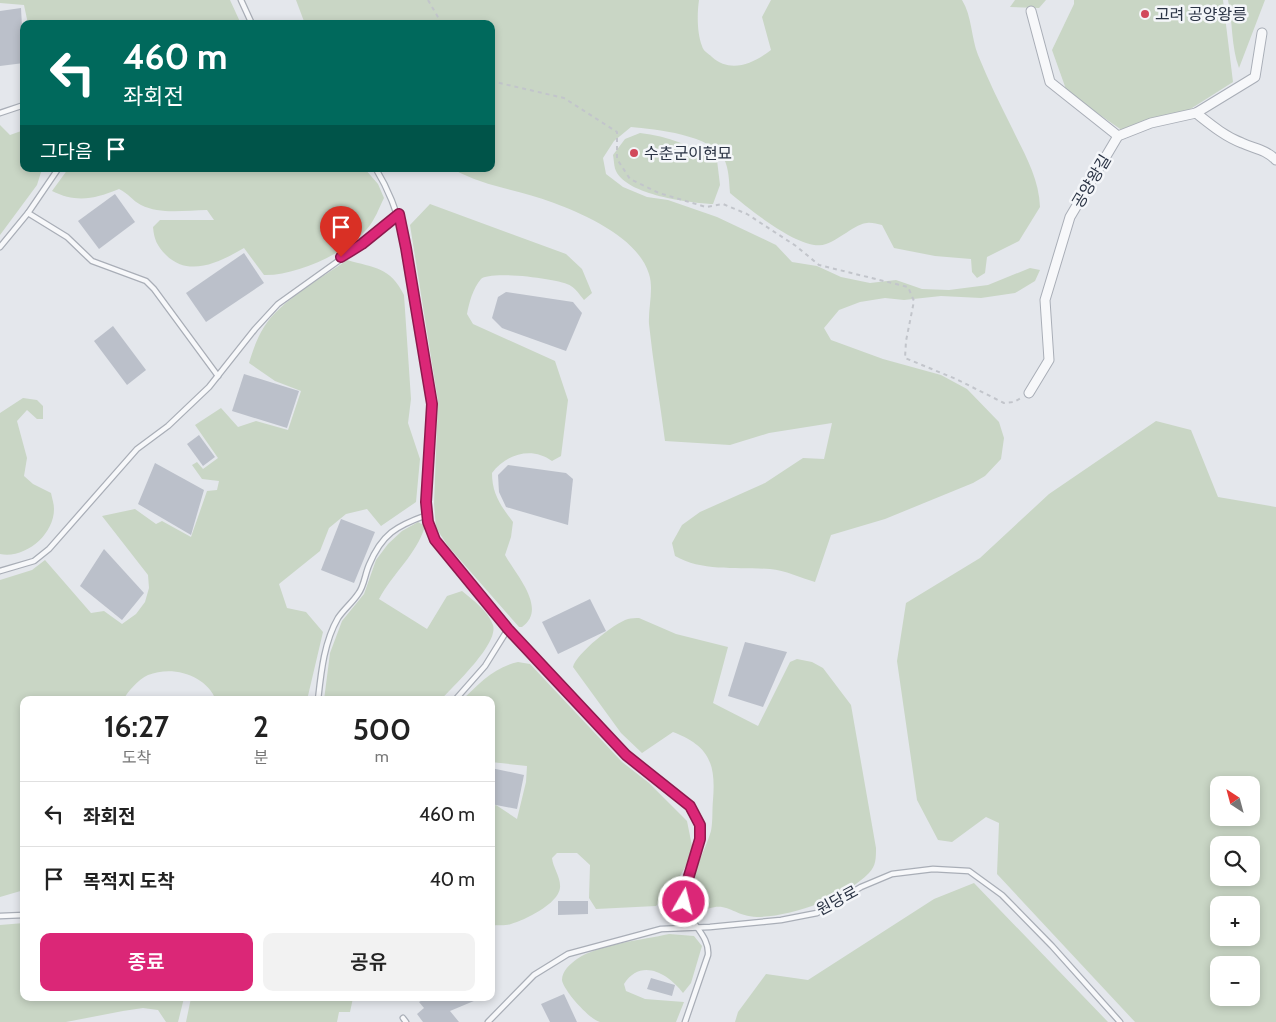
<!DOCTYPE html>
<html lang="ko">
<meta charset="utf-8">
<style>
body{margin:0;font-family:Cabin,"Noto Sans KR",sans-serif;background:#f2f2f2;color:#222;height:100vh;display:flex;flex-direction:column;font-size:19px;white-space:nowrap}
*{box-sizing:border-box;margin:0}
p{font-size:16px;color:#767676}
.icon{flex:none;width:28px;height:28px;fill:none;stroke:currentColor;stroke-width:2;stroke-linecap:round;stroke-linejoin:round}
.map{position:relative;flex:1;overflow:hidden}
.side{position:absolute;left:20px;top:696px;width:475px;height:305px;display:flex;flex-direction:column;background:#fff;border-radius:10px;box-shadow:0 2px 8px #0003}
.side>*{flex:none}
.banner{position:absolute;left:20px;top:20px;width:475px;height:152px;border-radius:10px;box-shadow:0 2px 8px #0003;background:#00695c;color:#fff;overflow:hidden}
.needle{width:32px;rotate:324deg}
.fabs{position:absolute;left:1210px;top:776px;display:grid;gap:10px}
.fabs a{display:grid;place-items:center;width:50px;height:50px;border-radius:10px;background:#fff;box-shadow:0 2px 8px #0003;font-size:25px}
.pin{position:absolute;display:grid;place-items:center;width:42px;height:42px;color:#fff;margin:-51px -21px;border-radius:50% 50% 50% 0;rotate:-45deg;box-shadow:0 0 5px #0007}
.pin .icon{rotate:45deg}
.me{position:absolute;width:55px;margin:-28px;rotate:8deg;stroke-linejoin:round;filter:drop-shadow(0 0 4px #0008)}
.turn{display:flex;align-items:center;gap:18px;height:105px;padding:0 20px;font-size:22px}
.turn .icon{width:65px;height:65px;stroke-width:2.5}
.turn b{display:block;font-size:35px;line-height:42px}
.then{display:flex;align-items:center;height:48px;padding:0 20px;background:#0003;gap:10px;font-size:19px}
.eta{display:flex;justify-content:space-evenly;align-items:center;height:85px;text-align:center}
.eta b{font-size:30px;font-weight:600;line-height:35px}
.button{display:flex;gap:10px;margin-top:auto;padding:10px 20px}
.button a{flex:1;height:58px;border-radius:10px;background:#db2777;color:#fff;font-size:20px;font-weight:600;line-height:58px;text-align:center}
.button a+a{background:#f2f2f2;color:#222}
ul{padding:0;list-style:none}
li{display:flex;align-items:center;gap:15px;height:65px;padding:0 20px;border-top:1px solid #e0e0e0}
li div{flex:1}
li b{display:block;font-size:19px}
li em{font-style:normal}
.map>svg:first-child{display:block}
.green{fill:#c9d6c5;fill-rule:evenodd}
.building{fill:#bbc0ca}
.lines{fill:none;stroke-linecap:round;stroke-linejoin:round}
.lane-casing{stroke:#a9aeb7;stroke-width:7}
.street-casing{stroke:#a9aeb7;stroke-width:11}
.path{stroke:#c2c5cb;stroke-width:2;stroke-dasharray:4 4;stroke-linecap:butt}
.lane{stroke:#f7f8fa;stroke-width:4.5}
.street{stroke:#f7f8fa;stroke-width:9}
.route-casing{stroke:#8e194d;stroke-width:12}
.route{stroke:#db2777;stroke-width:9}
.poi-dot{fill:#d1495b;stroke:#f4f6f9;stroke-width:2}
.labels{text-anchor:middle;stroke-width:5;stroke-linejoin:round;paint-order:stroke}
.poi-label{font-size:16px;fill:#2b3445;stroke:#f4f6f9;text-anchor:start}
.street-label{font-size:16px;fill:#2b3445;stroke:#f4f6f9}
</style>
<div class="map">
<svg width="1276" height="1022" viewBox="0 0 1276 1022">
<rect width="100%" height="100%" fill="#e4e7ec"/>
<g class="green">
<path d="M0 0H230L241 24H28L24 5 0 3Z"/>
<path d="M296 0H699C697 14 697 33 702 46 703 51 709 54 712 57 731 74 754 63 771 50L762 17 771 0H962C972 16 971 37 978 55 988 80 1000 104 1012 128 1025 155 1039 178 1040 207L1019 241 987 257 985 273 977 278 972 272 971 259 935 256 894 248 882 225C877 224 871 222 867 223 857 223 837 241 826 244 802 253 748 208 730 193 729 181 729 169 724 159 712 135 655 129 631 127L614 141 603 158 606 174 623 187 647 197 668 200 717 217 776 245 792 262 817 266 841 277 870 283 896 280 922 289 949 290 988 285 1030 268 1040 270 1035 281 1015 293 981 298 941 296 904 300 885 298 860 302 839 310 824 328 831 340 883 359 941 375 967 389 999 422 1004 438 1001 459 985 476 973 483 885 519 831 535 815 582C801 578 785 570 770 569 739 567 703 572 675 556L672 543 682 525 700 512 765 483 803 458 824 459 832 423 769 433 730 445 665 441C660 402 653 363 649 324 648 308 654 289 649 274 638 238 586 215 554 203 521 190 484 187 453 169H491V24H305Z"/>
<path d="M1015 0H1046L1039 8 1010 7Z"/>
<path d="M1074 0H1223L1233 82 1181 115 1123 131 1067 92 1052 50 1074 4Z"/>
<path d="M1228 0H1265L1239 68C1231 46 1233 23 1228 0Z"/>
<path d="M0 125 10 135 24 130V169H42L37 185 0 235Z"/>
<path d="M640 133C668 136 692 146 717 160L720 185 713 204C690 203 627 195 616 171 614 167 614 160 613 155L625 139Z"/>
<path d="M68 169H365L378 184 384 198C379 208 375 220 367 229 346 253 296 276 264 275L244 248C220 262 189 278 166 255 157 246 154 239 153 227L160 220H214L207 210C186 210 161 215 141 205 133 201 128 193 119 189 95 199 76 203 52 191Z"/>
<path d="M430 204 566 254 582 269 592 293 584 300C580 295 576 289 571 286 562 279 490 270 481 279 473 288 469 303 467 314L473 324 555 361 568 400 561 456 552 461C532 446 506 454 492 473 492 494 501 506 513 522L511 537 505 555C516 575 548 609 522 627H519L448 546 436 528 434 504 438 401 410 225Z"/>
<path d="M347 260C375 268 390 267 404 295L411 399 408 423 420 459 416 502 381 526 367 509 346 514 329 528 320 551 279 584 287 608 306 612 323 632 307 700H216C206 675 173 665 148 675 138 680 129 690 123 700H24V890L0 897V580L32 570 45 560 91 613 104 611 122 624 136 614 145 602 149 588 148 575 102 516 135 509 156 524 162 521 191 537 207 491 217 490 219 481 202 479 192 465 197 462 203 469 218 458 195 425 221 408 238 427 256 421 288 430 301 391 275 381 249 363C253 350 257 338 264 327 281 300 322 278 347 260Z"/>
<path d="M23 398 37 400 43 406V419H37L27 410 17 421 27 458 24 476 33 484 51 493C52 498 54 504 54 509 54 535 25 559 0 554V413Z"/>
<path d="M1156 421 1191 430 1218 497 1276 507V1022H1135L997 874 999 823 986 817 952 842 938 840 917 800 897 661 906 603 980 558 1049 494ZM1219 785H1251V818H1219ZM1219 845H1251V878H1219ZM1219 905H1251V938H1219ZM1219 965H1251V998H1219Z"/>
<path d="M418 522 425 526C417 554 393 573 379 599L427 629 447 596 462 591C473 600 488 611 493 625 499 644 453 686 441 700H324L330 653 342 621 364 594 376 560 388 544 402 531Z"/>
<path d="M639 618 676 634 728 647 713 703 758 726 790 662 797 659 812 662 823 668 851 705 876 848C876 858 876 866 869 873 846 897 791 917 757 917 729 916 727 896 696 915 682 887 703 858 711 831 713 821 712 810 713 800 716 763 709 746 673 732L642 753 621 733 573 667C576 654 614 623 628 619 631 618 636 618 639 618Z"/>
<path d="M518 662 530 664 622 762 649 783 687 821 692 846 688 862 675 885 656 906 596 909 589 898 590 865 577 853H557L552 858C553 868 561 877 560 888 558 904 525 920 511 924 505 926 497 925 491 925V807L496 805 517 819 526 782 527 766 491 762V700H462C479 684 494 667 518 662Z"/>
<path d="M974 883 1108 1022H735L738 1012 766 974 808 980 934 899Z"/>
<path d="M24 923V998H184L178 1022H166L158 1010 143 1008 123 1011 66 1022H0V925Z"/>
<path d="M669 934 694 936 702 946 691 983 683 993C669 974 641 957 624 984L626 991 645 999 684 1002 676 1022C656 1022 618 1022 600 1022 590 1020 563 990 562 980 562 971 570 964 577 959 599 944 643 940 669 934Z"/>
<path d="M191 998H353L350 1012H339L337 1022H186Z"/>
</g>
<g class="building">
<path d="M21 8 24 63 0 66V11Z"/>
<path d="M115 194 135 222 99 249 78 221Z"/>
<path d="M244 253 264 283 206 322 186 293Z"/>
<path d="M506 292 573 302 582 313 566 351 502 328 492 318 498 297Z"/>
<path d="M113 326 146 370 127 385 94 341Z"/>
<path d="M244 374 299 391 287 428 232 411Z"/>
<path d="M199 435 215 457 203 466 187 444Z"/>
<path d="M155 463 204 490 191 535 138 504Z"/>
<path d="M508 465 566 473 573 479 568 525 506 507 499 492 498 475Z"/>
<path d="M341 519 375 532 354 583 321 570Z"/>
<path d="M104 549 144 593 122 620 80 586Z"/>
<path d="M590 599 606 631 558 654 542 622Z"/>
<path d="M745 642 787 652 763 707 728 696Z"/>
<path d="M491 768 524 775 517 809 491 804Z"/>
<path d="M558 901H588V914L558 915Z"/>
<path d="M651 978 675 985 672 996 647 989Z"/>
<path d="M564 994 577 1022H550L541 1004Z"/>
<path d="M426 998H481L450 1011 459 1022H423L417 1014 424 1008 419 1002Z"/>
</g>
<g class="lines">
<defs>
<g id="lane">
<path d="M241 0 252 24"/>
<path d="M0 113 24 105"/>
<path d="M376 169C407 220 411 275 420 333 424 356 430 381 432 404 435 450 417 496 435 540 476 593 521 642 567 691 586 712 605 736 626 755 650 776 689 792 699 824 706 846 683 877 685 901 686 922 710 934 708 955L685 1022"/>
<path d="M28 213 67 237 92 261 146 281 154 289 218 376"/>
<path d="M0 247 28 213 58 169"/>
<path d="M0 571 34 561 49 549 137 449 168 426 209 387 255 329 278 304 362 244 399 214"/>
<path d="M318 700C321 673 324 642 338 618 344 609 352 603 358 594 364 587 365 574 369 565 382 534 396 526 427 515"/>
<path d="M455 700 485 666 508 629"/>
<path d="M0 916 24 915"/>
<path d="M403 1018 406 1022"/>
<path d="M488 1022 534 975 568 954 661 929 710 927 781 920 817 913 861 887 892 874 933 869 969 871 1002 895 1052 946 1120 1022"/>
</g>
<g id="street">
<path d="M1031 11 1050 82 1118 136"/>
<path d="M1196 113 1255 77 1262 33"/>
<path d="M1029 393 1049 360 1045 300 1070 217 1118 136 1151 123 1196 113C1210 124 1224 136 1242 143 1255 149 1265 149 1276 160"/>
</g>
</defs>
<use href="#lane" class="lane-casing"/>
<use href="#street" class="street-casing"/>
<g class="path">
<path d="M428 0 442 24"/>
<path d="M491 81 564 98 617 132V159L630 179 659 193 706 207 723 204 747 214 796 246 819 265 908 287 914 301 906 341 905 358 956 379 1004 403 1014 402 1021 398"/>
</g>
<use href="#lane" class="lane"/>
<use href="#street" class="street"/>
</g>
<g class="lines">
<defs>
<path id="route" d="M341 257 362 244 399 214 406 248 432 404 426 502 428 522 435 540 508 629 626 755 690 806 700 825V839L686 886 684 902"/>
</defs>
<use href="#route" class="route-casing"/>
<use href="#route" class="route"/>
</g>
<g class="poi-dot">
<circle cx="1145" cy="14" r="5"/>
<circle cx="634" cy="153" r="5"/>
</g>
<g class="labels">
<g class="poi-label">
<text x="1155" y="20">고려 공양왕릉</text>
<text x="644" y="159">수춘군이현묘</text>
</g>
<g class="street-label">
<text transform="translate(1091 181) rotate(-59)" y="6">공양왕길</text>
<text transform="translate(837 900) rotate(-28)" y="6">원당로</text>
</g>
</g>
</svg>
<div class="fabs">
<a><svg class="needle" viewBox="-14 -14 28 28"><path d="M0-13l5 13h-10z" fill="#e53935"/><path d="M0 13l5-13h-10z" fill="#767676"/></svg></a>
<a><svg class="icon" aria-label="search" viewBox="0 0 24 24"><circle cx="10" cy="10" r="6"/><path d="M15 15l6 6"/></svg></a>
<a>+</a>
<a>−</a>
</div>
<div class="pin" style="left:341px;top:257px;background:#d93025"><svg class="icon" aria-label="arrive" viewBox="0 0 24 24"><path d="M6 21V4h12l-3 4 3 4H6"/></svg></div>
<svg class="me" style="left:684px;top:902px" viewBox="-20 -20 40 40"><circle r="17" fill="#db2777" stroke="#fff" stroke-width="3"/><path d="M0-11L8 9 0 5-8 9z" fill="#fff"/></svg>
<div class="banner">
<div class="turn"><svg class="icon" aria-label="left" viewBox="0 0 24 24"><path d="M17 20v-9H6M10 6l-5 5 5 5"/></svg><div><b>460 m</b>좌회전</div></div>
<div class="then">그다음<svg class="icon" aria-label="arrive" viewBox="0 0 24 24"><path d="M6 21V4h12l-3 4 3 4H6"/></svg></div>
</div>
<section class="side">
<div class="eta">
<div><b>16:27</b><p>도착</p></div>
<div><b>2</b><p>분</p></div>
<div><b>500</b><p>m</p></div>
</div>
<ul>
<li><svg class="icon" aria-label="left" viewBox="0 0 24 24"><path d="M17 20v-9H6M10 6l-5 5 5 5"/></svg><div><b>좌회전</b></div><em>460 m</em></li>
<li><svg class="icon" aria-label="arrive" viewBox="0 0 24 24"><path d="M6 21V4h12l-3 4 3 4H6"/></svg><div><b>목적지 도착</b></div><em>40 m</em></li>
</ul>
<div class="button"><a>종료</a><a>공유</a></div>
</section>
</div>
